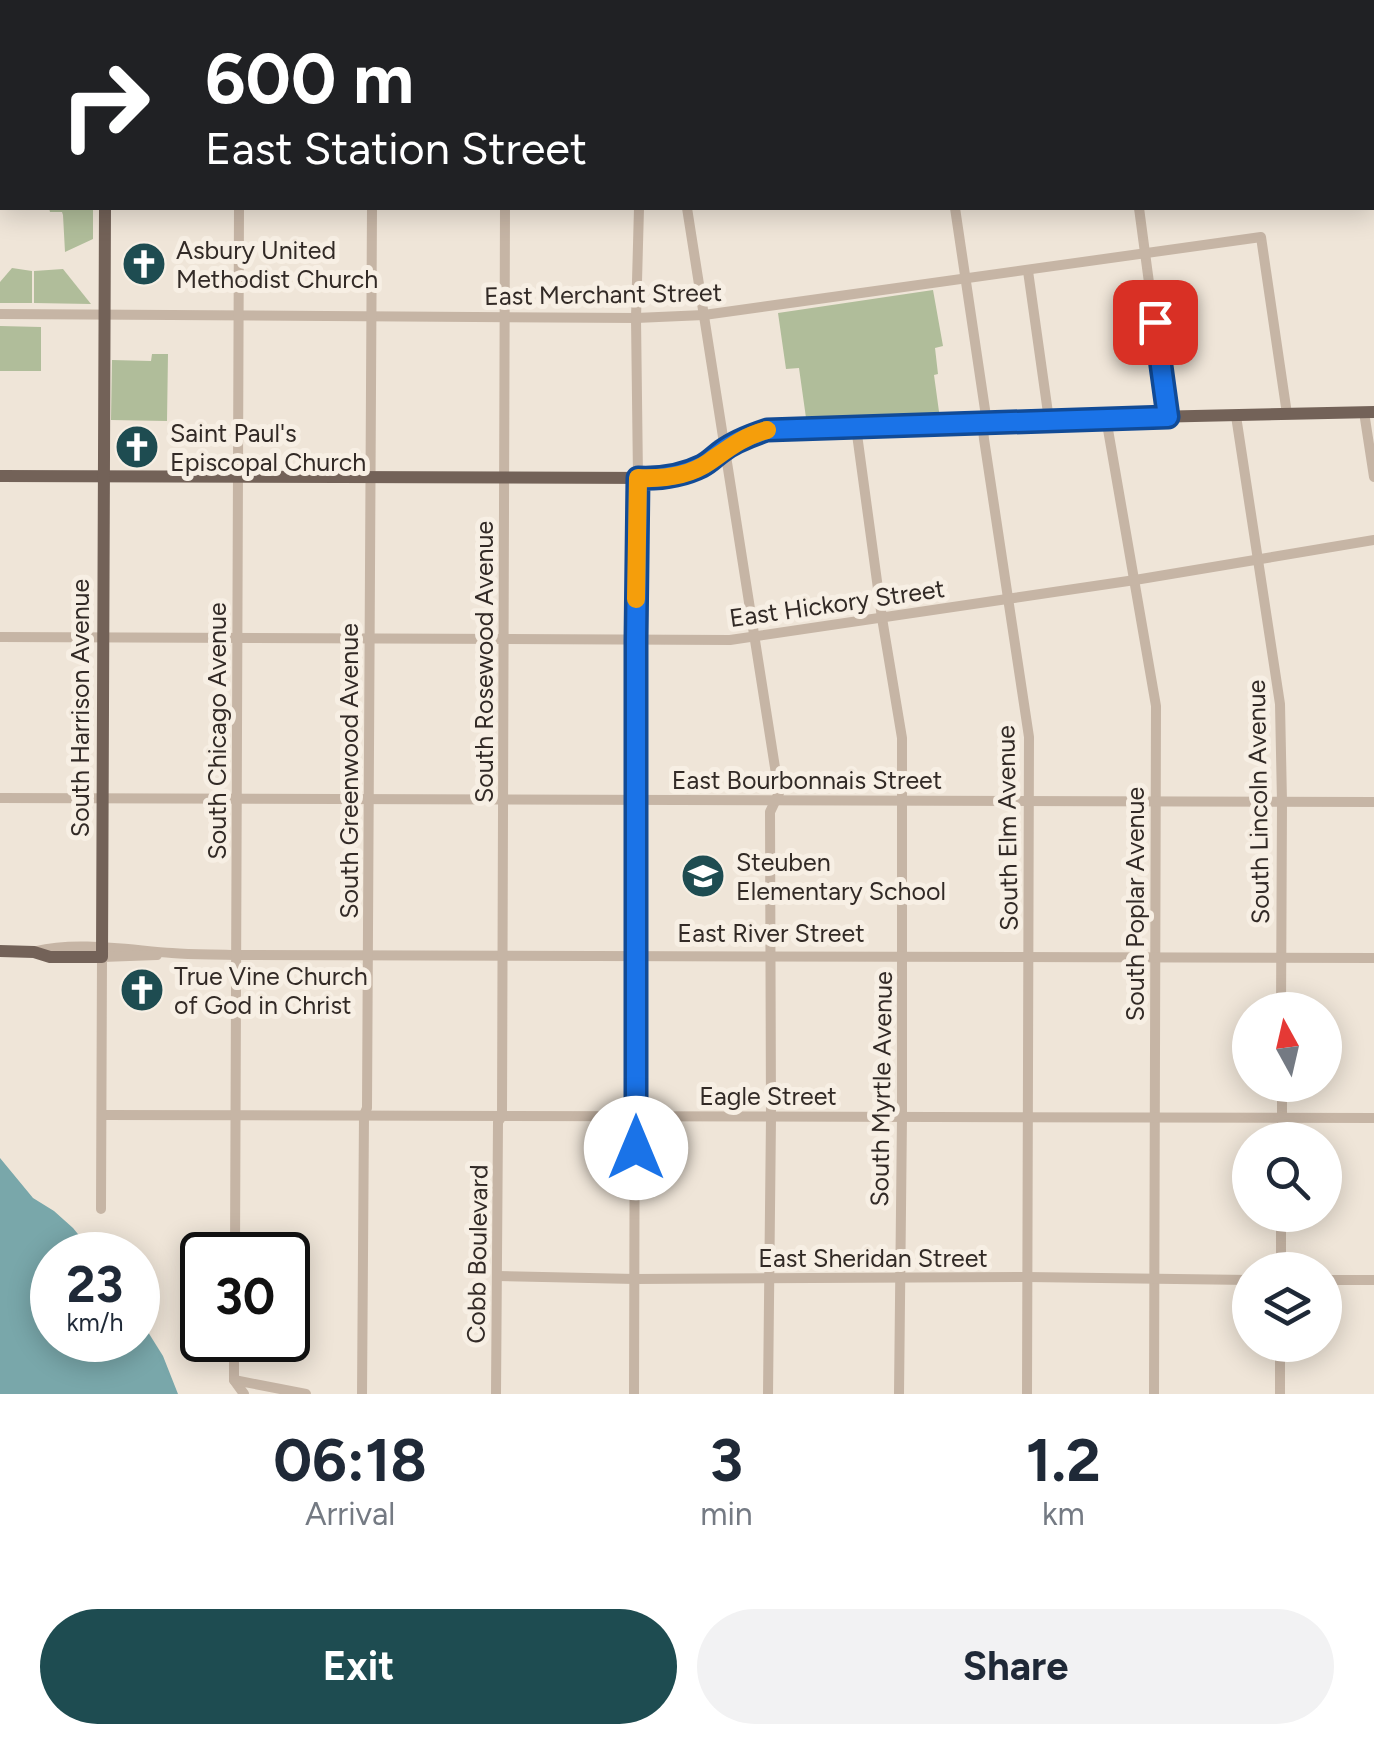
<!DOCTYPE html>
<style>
body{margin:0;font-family:Figtree,sans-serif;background:#f2f2f3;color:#1f2937;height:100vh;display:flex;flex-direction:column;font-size:38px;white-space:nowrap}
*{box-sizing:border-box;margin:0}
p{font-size:32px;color:#747a83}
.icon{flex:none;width:55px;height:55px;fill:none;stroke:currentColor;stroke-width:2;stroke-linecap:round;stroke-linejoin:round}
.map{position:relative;height:1394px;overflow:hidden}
.sheet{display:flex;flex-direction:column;background:#fff;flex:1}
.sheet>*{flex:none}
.hud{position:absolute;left:0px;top:0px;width:1375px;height:210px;box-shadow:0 5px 25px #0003;background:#202124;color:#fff;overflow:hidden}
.needle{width:65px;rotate:352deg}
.buttons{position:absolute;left:1232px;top:992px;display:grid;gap:20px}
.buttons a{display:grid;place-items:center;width:110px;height:110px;border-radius:50%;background:#fff;box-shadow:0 5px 25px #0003;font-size:50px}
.speed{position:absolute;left:30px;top:1232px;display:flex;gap:20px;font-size:50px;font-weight:700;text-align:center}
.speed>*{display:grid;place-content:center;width:130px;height:130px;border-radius:50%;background:#fff;box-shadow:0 5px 25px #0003;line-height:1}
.speed small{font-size:25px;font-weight:400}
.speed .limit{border:5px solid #111;border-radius:15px;background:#fff;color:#111}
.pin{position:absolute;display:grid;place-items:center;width:85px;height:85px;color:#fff;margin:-42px;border-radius:20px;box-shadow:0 5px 15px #0006}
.me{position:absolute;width:110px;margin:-55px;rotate:0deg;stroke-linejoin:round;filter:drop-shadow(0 0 8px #0008)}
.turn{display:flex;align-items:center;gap:35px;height:210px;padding:0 40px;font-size:45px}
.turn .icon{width:130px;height:130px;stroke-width:2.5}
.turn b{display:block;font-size:70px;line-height:85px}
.eta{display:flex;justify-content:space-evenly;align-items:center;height:170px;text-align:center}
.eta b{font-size:60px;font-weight:700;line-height:70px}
.primary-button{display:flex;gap:20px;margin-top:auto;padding:20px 40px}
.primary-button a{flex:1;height:115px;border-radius:60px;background:#1e4c51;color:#fff;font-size:40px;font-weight:700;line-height:115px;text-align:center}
.primary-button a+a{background:#f2f2f3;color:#1f2937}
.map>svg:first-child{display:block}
.green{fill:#b0bd9a}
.water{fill:#79a7aa}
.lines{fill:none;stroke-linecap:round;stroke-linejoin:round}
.minor{stroke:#c6b5a5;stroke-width:10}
.major{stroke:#736258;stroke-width:12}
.route-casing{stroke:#114b97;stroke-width:25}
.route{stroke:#1a73e8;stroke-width:18}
.slow{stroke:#f59e0b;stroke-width:18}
.labels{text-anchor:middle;stroke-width:10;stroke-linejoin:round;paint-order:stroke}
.poi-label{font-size:25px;fill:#322a26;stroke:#f7efe4;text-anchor:start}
.street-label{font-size:25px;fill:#322a26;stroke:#f7efe4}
</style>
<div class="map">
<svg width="1374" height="1394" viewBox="0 0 1374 1394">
<rect width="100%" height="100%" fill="#efe5d8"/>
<g class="green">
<path d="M49 208H93V239L65 252 63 215 62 212H50Z"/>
<path d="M12 268 32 271V303H0V282Z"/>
<path d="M63 269 91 304 34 303V271Z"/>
<path d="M933 290 943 346 935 348 938 374 934 375 940 419 807 425 799 368 786 369 778 313Z"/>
<path d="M0 326 41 327V371H0Z"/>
<path d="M152 354H168L167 421 111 420 112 360 151 361Z"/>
</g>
<path class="water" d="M0 1158 33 1198 54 1211 73 1228 95 1255H52V1340H138V1316L163 1356 178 1394H0Z"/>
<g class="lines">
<g class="minor">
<path d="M238 0V2"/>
<path d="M640 0V2"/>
<path d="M906 0V2"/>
<path d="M1230 0 1231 2"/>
<path d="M372 2V0"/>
<path d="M506 2V0"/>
<path d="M773 2V0"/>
<path d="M687 208 779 793 770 812 771 1117 768 1394"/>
<path d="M955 208 987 423 983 429 984 439 1029 737 1027 1394"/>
<path d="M1139 208 1167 417"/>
<path d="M1028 271 1049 420"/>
<path d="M0 314 636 318 704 315 1261 237 1287 414"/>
<path d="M1364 412 1374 477"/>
<path d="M1236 416 1280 704 1282 802 1281 1010"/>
<path d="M1106 418 1156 706 1154 1394"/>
<path d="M856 427 882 618 902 738V1116L899 1394"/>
<path d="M0 637 730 640 1135 580 1374 540"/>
<path d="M0 798 1374 802"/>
<path d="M36 951C77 941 129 950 172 953 193 955 215 954 236 955L1374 958"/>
<path d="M1282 1085V1140"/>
<path d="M102 1115 1374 1118"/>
<path d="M101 1209 102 957 157 955"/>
<path d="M235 1255 239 208"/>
<path d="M1281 1270V1215"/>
<path d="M497 1276 635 1279 1027 1277 1250 1280"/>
<path d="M1325 1280H1374"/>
<path d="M234 1340V1380L244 1394"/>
<path d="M234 1380 306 1394"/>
<path d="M362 1394 364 1115 367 1108 372 208"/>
<path d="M496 1394 498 1122 502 1116 505 208"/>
<path d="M634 1394 636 640 638 478 636 318 639 208"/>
<path d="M1280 1394V1345"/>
</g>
<g class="major">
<path d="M104 0 105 2"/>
<path d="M1036 0V2"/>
<path d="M1372 91 1374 90"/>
<path d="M0 147H2"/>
<path d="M0 476 656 478C705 474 723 443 767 430L1106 418 1374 412"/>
<path d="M0 951 34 952 50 957H102L105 208"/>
</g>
</g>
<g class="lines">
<defs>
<path id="route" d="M636 1148V640L638 478C661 479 682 476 702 466 710 462 715 456 722 451 735 441 752 435 767 430L1168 417 1155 322"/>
</defs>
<use href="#route" class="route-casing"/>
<use href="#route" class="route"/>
<path class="slow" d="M636 599 638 478C662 479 689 476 709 462 729 448 742 437 767 430"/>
</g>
<defs>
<symbol id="church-disc" viewBox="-11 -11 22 22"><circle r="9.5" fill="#1e4c51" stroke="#f7efe4"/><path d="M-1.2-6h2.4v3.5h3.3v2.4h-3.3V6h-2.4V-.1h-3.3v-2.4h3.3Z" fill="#fff"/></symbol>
<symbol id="school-disc" viewBox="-11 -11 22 22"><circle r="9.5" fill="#1e4c51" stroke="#f7efe4"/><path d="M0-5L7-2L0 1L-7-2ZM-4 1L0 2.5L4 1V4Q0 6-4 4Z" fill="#fff"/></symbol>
</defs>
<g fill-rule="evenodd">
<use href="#church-disc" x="119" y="239" width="50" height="50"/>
<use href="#church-disc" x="112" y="422" width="50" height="50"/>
<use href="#school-disc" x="678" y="851" width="50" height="50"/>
<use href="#church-disc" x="117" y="965" width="50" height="50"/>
</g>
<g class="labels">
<g class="poi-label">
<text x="176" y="259">Asbury United<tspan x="176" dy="29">Methodist Church</tspan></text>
<text x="170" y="442">Saint Paul's<tspan x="170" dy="29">Episcopal Church</tspan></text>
<text x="736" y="871">Steuben<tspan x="736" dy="29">Elementary School</tspan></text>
<text x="174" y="985">True Vine Church<tspan x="174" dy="29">of God in Christ</tspan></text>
</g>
<g class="street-label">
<text transform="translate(603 294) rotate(-1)" y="9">East Merchant Street</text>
<text transform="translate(837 603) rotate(-8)" y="9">East Hickory Street</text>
<text transform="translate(484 662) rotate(-90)" y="9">South Rosewood Avenue</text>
<text transform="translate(80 708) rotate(-90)" y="9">South Harrison Avenue</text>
<text transform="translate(217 731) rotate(-90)" y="9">South Chicago Avenue</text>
<text transform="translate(349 771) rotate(-90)" y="9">South Greenwood Avenue</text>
<text x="807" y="789">East Bourbonnais Street</text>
<text transform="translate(1258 802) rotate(-91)" y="9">South Lincoln Avenue</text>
<text transform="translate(1007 828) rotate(-91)" y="9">South Elm Avenue</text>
<text transform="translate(1135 904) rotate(-90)" y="9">South Poplar Avenue</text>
<text x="771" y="942">East River Street</text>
<text transform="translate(881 1089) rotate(-89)" y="9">South Myrtle Avenue</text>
<text x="768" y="1105">Eagle Street</text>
<text transform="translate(477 1254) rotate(-89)" y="9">Cobb Boulevard</text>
<text x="873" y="1267">East Sheridan Street</text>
</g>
</g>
</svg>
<div class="buttons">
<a><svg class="needle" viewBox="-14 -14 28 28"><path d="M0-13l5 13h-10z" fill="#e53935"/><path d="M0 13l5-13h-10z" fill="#747a83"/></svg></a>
<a><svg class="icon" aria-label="search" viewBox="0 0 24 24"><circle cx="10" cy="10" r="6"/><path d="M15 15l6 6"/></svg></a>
<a><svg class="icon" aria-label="layers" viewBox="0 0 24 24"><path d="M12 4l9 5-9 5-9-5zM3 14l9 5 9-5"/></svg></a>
</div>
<div class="speed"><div>23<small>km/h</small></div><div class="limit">30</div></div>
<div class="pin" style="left:1155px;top:322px;background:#d93025"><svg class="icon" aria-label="arrive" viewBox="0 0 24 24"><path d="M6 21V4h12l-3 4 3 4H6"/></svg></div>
<svg class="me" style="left:636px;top:1148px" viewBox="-20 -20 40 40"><circle r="19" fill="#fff"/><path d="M0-13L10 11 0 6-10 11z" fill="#1a73e8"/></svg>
<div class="hud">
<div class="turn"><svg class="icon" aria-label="right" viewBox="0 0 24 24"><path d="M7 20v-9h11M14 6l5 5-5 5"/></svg><div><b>600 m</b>East Station Street</div></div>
</div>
</div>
<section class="sheet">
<div class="eta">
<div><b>06:18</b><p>Arrival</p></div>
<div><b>3</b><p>min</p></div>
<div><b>1.2</b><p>km</p></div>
</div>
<div class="primary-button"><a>Exit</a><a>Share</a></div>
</section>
